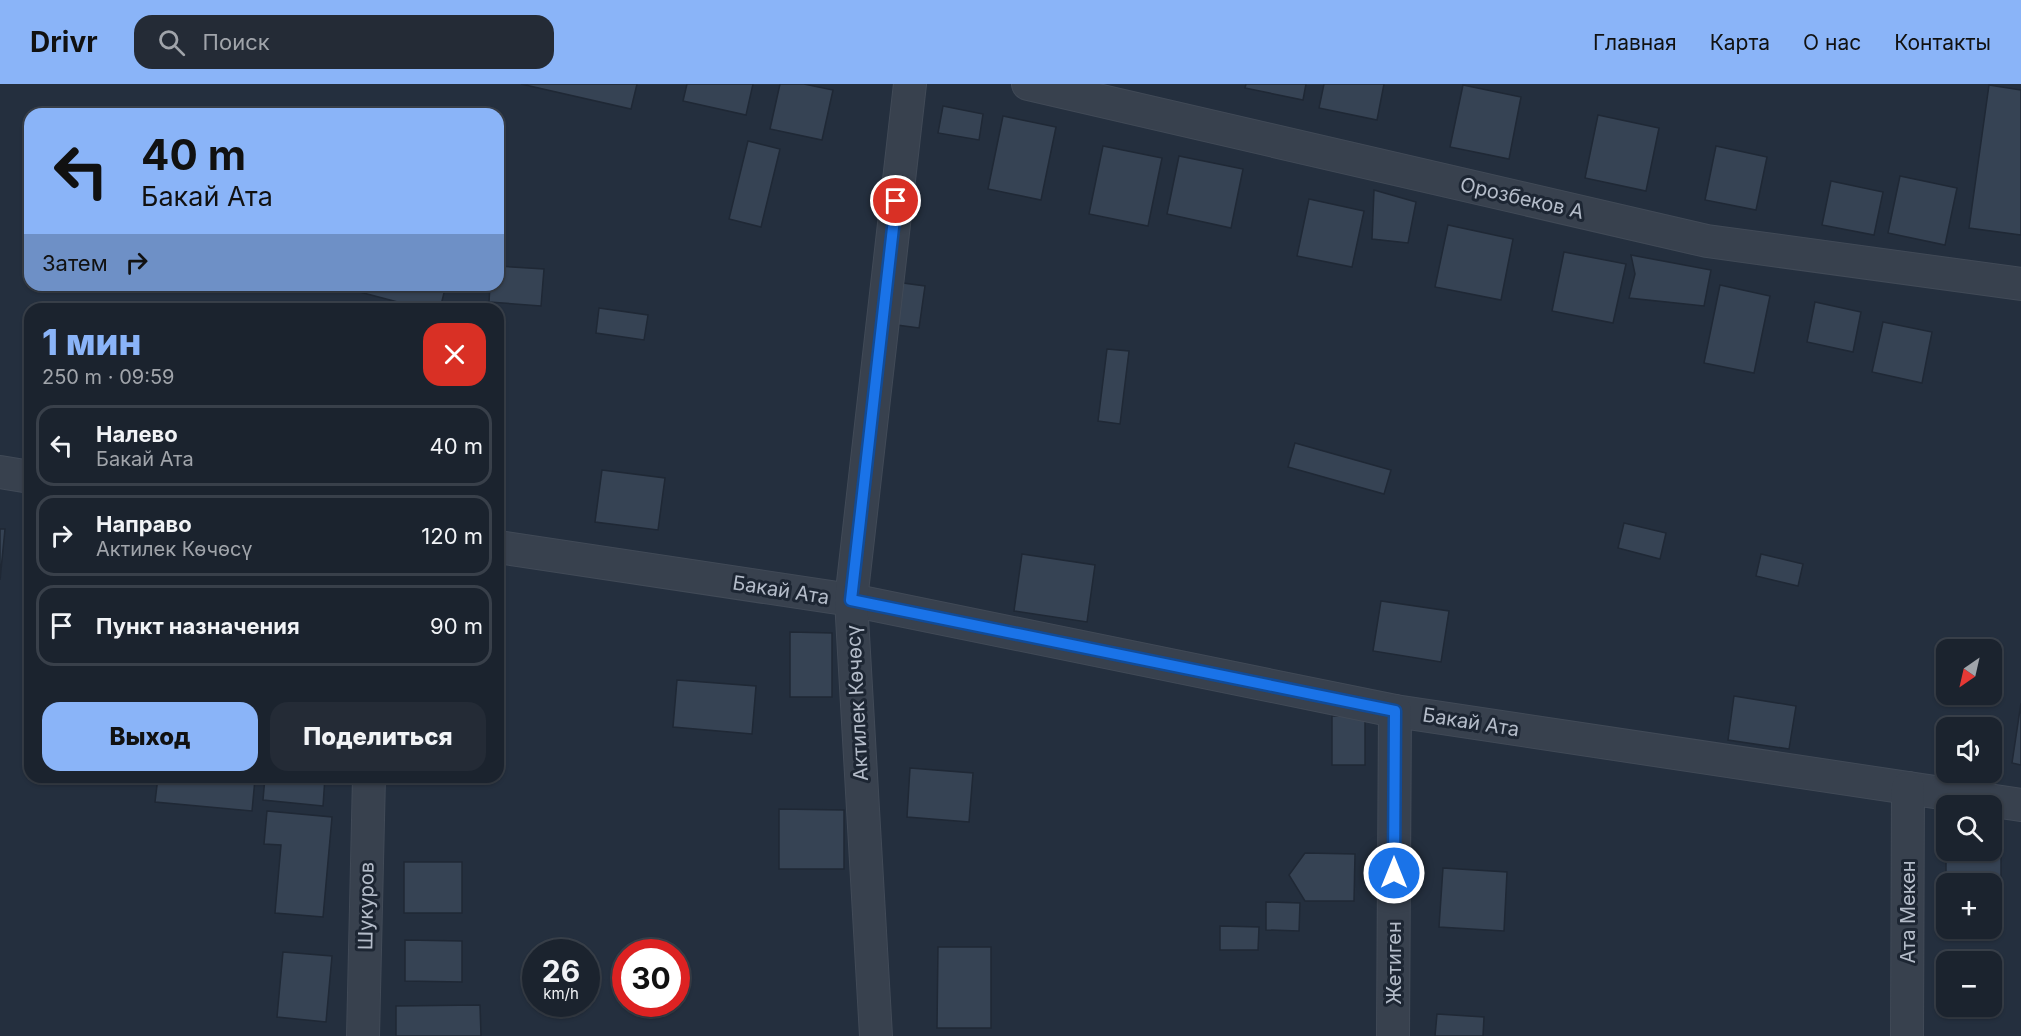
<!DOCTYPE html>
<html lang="ru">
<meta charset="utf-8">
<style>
body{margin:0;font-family:Inter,sans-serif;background:#242b36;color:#f1f3f6;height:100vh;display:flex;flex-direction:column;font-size:22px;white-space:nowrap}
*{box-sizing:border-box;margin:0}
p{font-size:20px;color:#a0a4aa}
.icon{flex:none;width:33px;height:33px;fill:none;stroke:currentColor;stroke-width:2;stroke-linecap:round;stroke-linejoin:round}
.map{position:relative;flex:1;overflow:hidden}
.side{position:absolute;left:24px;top:219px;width:480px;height:480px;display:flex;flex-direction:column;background:#1b232e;border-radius:18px;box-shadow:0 2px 4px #0004,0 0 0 2px #39404a}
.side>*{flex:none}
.banner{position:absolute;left:24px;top:24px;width:480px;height:183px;border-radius:18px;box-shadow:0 2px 4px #0004,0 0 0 2px #39404a;background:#8ab4f8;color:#111;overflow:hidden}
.needle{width:39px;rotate:214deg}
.buttons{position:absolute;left:1936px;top:555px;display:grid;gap:12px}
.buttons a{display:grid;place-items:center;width:66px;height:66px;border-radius:12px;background:#1b232e;box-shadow:0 2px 4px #0004,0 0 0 2px #39404a;font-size:30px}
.speed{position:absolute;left:522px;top:855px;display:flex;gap:12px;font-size:30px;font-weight:700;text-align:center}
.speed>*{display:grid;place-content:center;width:78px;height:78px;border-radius:50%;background:#1b232e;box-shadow:0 2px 4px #0004,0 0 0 2px #39404a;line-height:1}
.speed small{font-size:15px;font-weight:400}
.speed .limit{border:9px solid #d22;background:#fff;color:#111}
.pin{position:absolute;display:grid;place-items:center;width:51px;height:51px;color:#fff;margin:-26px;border:3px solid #fff;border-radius:50%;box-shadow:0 2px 6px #0007}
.me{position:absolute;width:66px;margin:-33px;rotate:0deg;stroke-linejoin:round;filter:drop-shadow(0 0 4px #0008)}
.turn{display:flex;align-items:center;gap:21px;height:126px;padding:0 18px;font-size:27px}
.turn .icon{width:78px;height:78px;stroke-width:2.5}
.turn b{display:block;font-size:42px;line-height:51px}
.then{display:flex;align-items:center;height:57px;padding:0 18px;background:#0003;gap:12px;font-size:22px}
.round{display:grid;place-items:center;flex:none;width:63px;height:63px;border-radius:18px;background:#242b36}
.overview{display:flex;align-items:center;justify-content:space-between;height:102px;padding:0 18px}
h1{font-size:36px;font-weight:800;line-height:45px;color:#8ab4f8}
.button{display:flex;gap:12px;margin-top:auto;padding:12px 18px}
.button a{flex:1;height:69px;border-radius:18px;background:#8ab4f8;color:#111;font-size:24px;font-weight:800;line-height:69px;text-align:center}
.button a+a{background:#242b36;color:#f1f3f6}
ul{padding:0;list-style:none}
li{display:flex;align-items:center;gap:18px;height:81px;margin:0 12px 9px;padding:0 6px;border:3px solid #39404a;border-radius:18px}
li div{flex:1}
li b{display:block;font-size:22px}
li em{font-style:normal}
header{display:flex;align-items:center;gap:36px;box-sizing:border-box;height:84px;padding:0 30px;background:#8ab4f8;color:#111}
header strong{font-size:28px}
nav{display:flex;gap:33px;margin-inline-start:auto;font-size:21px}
.search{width:420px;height:54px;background:#242b36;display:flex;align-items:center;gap:15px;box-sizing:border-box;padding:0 21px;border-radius:18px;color:#a0a4aa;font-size:22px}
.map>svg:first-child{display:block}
.building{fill:#364354;stroke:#1f2835;stroke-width:1.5}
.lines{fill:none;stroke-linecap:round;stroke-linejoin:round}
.street-casing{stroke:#414a57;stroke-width:34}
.street{stroke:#38414e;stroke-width:32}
.route-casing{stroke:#114b97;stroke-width:15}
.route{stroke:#1a73e8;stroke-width:10}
.labels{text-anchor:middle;stroke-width:6;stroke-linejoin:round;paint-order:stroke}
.street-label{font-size:20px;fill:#b4bcc9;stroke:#1d2633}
</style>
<header>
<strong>Drivr</strong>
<div class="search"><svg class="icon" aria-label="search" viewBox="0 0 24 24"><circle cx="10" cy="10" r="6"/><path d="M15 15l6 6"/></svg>Поиск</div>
<nav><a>Главная</a><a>Карта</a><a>О нас</a><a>Контакты</a></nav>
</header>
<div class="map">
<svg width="2021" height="952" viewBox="0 0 2021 952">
<rect width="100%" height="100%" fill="#242f3e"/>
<g class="building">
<path d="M521 0H637L631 25Z"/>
<path d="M687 0H753L746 31 683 17Z"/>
<path d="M780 0H804L833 6 822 56 770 45Z"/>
<path d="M1246 0H1306L1303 16 1245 4Z"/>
<path d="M1324 0H1384L1377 36 1319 24Z"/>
<path d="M1463 1 1521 13 1509 75 1450 63Z"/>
<path d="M1989 1 2021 6V151L1969 144Z"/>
<path d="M943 22 983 30 979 56 938 49Z"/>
<path d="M1598 31 1659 44 1646 107 1585 94Z"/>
<path d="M1003 32 1056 43 1041 116 988 105Z"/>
<path d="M748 57 780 65 761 143 729 135Z"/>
<path d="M1103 62 1162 74 1148 142 1089 130Z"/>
<path d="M1716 62 1767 73 1756 126 1705 116Z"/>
<path d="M1179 72 1243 85 1231 144 1167 130Z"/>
<path d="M1900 92 1957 104 1945 161 1888 149Z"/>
<path d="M1831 97 1883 108 1874 151 1822 141Z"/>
<path d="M1374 106 1416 118 1408 159 1372 155Z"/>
<path d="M1309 115 1364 127 1352 183 1297 172Z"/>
<path d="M1448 141 1513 155 1501 216 1435 203Z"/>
<path d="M1564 168 1626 180 1613 239 1552 227Z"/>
<path d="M1631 171 1711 186 1704 222 1629 214 1635 190Z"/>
<path d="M498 182 544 185 541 222 489 218 490 201H498Z"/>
<path d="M903 199 925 202 919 244 897 241Z"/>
<path d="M446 201 440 225H424L337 202Z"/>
<path d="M1720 201 1770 212 1754 289 1704 279Z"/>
<path d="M1815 218 1861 228 1853 268 1807 258Z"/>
<path d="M599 224 648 231 644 256 596 249Z"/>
<path d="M1883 238 1932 248 1922 299 1872 288Z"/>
<path d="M1107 265 1129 267 1120 340 1098 337Z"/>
<path d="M1295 359 1391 386 1384 410 1288 383Z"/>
<path d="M602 386 665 394 658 446 595 438Z"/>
<path d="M1624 439 1666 449 1660 475 1618 464Z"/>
<path d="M0 445H5L0 496Z"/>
<path d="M1022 470 1095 481 1087 538 1014 527Z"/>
<path d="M1761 470 1803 480 1798 502 1756 492Z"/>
<path d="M1381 517 1449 527 1441 578 1373 567Z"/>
<path d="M790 548 832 549V613H790Z"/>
<path d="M677 596 756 602 752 650 673 643Z"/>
<path d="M1734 612 1796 622 1789 665 1728 656Z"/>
<path d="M2021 619V681L2012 679Z"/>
<rect x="1332" y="632" width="33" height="49"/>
<path d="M910 684 973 689 969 738 907 733Z"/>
<path d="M158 693H231L255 695 252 727 155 718Z"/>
<path d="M265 693H325L323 722 263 716Z"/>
<path d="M779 725 844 726V785H779Z"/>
<path d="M267 727 332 733 323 833 275 829 281 761 264 760Z"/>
<path d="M1946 762 1947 766H1992V762H2001V828H1992V800H1947L1946 828Z"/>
<path d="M1305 769 1355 770 1354 817H1305L1289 791Z"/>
<rect x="404" y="778" width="58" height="51"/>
<path d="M1443 784 1507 788 1504 847 1439 843Z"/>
<path d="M1266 818 1300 819 1299 847 1266 846Z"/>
<path d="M1220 842 1259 843 1258 866H1220Z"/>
<path d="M405 856 462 857V898L405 897Z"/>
<path d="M938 863H991V944H937Z"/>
<path d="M283 868 332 872 326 938 277 933Z"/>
<path d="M480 921 481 952H396V922Z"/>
<path d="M1437 930 1484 933 1483 952H1435Z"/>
</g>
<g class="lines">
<defs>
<g id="street">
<path d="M1028 0 1707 157 2021 200"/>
<path d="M0 388 30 393"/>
<path d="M498 463 851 516 1395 627 2021 721"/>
<path d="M363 952 369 693"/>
<path d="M876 952 851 516 910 0"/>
<path d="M1393 952 1395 627"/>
<path d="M1907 952 1908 704"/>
</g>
</defs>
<use href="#street" class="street-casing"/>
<use href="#street" class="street"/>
</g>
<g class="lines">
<defs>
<path id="route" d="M896 117 851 516 1395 627 1394 789"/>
</defs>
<use href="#route" class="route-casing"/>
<use href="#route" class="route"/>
</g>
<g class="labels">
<g class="street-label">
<text transform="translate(1522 114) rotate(13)" y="7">Орозбеков А</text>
<text transform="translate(781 506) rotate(9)" y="7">Бакай Ата</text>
<text transform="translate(857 619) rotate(-93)" y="7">Актилек Көчөсү</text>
<text transform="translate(1471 638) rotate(9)" y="7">Бакай Ата</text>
<text transform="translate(366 822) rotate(-89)" y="7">Шукуров</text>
<text transform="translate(1908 828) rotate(-90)" y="7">Ата Мекен</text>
<text transform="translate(1394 879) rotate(-90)" y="7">Жетиген</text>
</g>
</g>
</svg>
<div class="buttons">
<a><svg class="needle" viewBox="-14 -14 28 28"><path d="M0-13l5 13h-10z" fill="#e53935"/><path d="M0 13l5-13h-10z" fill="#a0a4aa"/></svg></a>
<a><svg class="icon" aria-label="sound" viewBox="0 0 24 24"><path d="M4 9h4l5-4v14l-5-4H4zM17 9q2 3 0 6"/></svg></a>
<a><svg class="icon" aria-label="search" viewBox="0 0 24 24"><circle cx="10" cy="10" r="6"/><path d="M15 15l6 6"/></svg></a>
<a>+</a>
<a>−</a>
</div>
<div class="speed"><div>26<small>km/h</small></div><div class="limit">30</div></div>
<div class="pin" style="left:896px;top:117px;background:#d93025"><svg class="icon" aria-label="arrive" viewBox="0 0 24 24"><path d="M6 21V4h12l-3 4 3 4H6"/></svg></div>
<svg class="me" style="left:1394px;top:789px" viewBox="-20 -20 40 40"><circle r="17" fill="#1a73e8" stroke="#fff" stroke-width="3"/><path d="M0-11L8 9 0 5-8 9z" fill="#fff"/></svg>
<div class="banner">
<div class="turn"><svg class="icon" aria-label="left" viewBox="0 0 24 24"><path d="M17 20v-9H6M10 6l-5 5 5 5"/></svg><div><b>40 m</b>Бакай Ата</div></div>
<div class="then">Затем<svg class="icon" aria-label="right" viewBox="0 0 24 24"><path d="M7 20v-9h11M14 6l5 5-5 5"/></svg></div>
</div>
<section class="side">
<div class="overview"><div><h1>1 мин</h1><p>250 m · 09:59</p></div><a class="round" style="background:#d93025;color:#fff"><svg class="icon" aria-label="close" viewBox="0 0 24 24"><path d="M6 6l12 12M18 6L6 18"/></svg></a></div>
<ul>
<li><svg class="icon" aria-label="left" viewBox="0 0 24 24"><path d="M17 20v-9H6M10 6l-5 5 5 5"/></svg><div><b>Налево</b><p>Бакай Ата</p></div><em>40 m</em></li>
<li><svg class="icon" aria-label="right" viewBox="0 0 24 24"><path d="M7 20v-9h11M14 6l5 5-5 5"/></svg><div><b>Направо</b><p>Актилек Көчөсү</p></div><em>120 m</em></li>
<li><svg class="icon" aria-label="arrive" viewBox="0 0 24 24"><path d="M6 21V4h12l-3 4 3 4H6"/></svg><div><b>Пункт назначения</b></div><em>90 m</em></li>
</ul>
<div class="button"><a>Выход</a><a>Поделиться</a></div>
</section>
</div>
